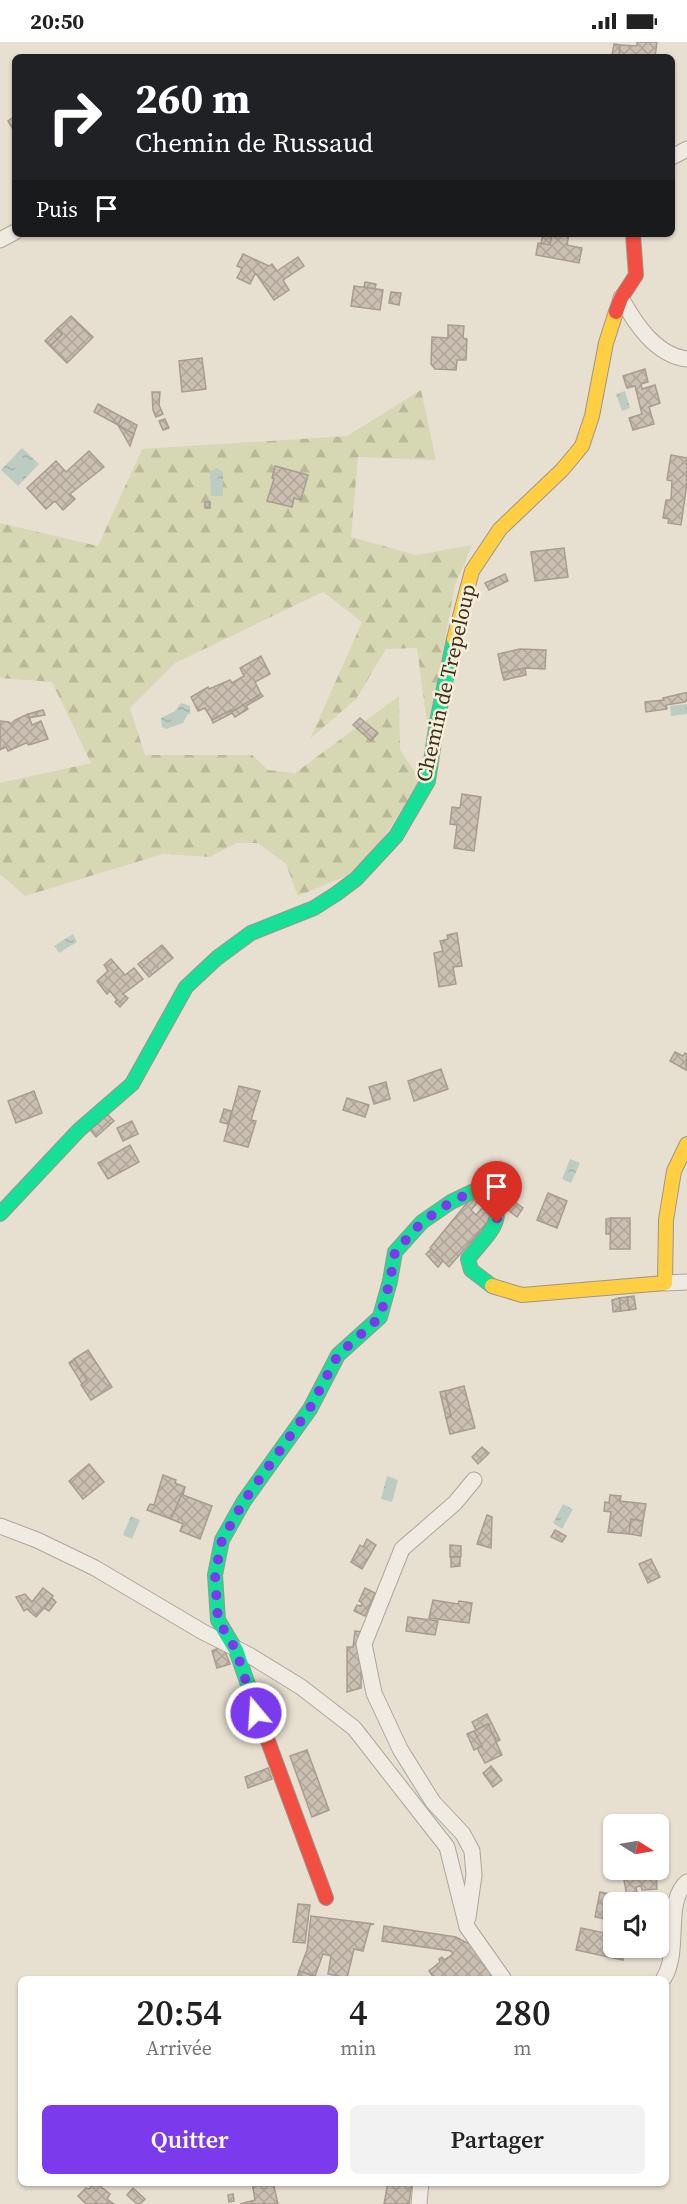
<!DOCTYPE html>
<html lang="fr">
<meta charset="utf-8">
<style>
body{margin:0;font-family:"Source Serif 4",serif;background:#f2f2f2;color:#222;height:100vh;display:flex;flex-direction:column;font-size:22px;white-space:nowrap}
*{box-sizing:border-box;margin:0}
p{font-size:20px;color:#767676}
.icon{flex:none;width:33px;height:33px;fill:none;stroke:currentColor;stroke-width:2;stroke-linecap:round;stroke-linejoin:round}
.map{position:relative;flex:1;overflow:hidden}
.drawer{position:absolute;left:18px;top:1934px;width:651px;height:210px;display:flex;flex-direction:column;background:#fff;border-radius:9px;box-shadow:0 2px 4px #0004}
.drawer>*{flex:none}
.banner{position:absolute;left:12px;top:12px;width:663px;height:183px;border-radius:9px;box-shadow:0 2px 4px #0004;background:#202124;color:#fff;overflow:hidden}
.needle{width:39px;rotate:101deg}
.buttons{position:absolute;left:603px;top:1772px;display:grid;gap:12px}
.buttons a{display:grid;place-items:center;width:66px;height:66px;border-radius:9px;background:#fff;box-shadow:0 2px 4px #0004;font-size:30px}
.pin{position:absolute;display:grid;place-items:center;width:51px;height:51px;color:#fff;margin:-62px -26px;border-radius:50% 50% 50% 0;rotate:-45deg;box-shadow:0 0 6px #0007}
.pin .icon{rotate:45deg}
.me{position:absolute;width:66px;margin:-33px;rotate:342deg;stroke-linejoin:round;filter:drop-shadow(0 0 4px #0008)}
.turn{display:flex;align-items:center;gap:21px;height:126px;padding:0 24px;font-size:27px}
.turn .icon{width:78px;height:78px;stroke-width:2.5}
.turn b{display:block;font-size:42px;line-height:51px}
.then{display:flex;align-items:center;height:57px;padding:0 24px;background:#0003;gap:12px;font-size:22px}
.eta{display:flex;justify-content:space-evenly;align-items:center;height:102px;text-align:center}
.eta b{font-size:36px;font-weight:600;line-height:42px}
.button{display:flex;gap:12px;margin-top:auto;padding:12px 24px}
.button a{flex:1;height:69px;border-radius:9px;background:#7c3aed;color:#fff;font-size:24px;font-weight:600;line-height:69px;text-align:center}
.button a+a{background:#f2f2f2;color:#222}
.status{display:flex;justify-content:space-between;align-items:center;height:42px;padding:0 30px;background:#fff;direction:ltr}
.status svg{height:16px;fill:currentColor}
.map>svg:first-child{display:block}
.forest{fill:url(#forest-firs)}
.water{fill:url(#water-ripples)}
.building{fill:url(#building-cross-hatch);stroke:#a89c90;stroke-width:1.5}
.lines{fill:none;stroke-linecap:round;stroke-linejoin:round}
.street-casing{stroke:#ada599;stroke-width:17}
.fast-casing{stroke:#9c958a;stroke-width:16}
.slow-casing{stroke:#9c958a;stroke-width:16}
.jam-casing{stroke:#9c958a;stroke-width:16}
.street{stroke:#efebe3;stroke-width:15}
.fast{stroke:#16e098;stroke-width:14}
.slow{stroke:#ffcf43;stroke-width:14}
.jam{stroke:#f24e42;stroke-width:14}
.route{stroke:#7c3aed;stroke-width:10;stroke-dasharray:0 18}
.labels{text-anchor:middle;stroke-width:5;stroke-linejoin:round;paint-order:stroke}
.street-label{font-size:21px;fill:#3d2e20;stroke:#f7eed8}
</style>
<div class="status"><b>20:50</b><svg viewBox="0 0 49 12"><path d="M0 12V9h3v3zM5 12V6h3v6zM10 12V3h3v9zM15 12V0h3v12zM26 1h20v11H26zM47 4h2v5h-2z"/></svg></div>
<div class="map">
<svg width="687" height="2162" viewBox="0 0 687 2162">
<defs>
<pattern id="forest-firs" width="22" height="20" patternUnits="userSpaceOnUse" patternTransform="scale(1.5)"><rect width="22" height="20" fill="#d6d7b3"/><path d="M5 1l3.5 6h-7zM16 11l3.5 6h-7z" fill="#b9b99a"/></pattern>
<pattern id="water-ripples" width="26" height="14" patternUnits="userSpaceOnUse" patternTransform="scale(1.5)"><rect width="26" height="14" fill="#bcccc2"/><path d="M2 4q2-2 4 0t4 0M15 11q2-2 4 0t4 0" fill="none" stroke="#a2b0a6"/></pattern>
<pattern id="building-cross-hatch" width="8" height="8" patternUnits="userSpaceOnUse" patternTransform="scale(1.5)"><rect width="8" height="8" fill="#cbbfb2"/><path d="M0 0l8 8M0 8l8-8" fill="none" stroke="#afa499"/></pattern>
</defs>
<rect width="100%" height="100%" fill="#e7e0d1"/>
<path class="forest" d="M421 348 436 418 358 415 351 495 416 513 472 503 455 543 428 689 417 606 386 607 356 657 310 697 362 580 323 550 175 621 130 666 145 713H252L268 728 295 731 399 654 400 708 421 739 378 804 346 834 298 854 286 822 258 801H236L210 815 163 812 25 854 0 832V741L91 721 52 640 0 636V481L98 504 142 407 347 394Z"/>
<g class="water">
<path d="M625 349 630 366 622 369 616 352Z"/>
<path d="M22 406 39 422 18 444 1 428Z"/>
<path d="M217 426 223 430V454H211L210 430Z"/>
<path d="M181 661 190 664V671H194L188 672 183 681 166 687 162 685 161 676 175 669Z"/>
<path d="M687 662V672L671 674 670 664Z"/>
<path d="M73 892 77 900 59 911 54 904Z"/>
<path d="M570 1117 580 1121 571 1141 562 1137Z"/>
<path d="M387 1434 398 1438 392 1460 381 1457Z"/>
<path d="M563 1462 573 1467 562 1487 553 1481Z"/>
<path d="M131 1474 140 1478 132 1497 123 1493Z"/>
</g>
<g class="building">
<path d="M637 0H657L655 15H619L620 3 637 4Z"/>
<path d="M614 2 620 3 619 15 612 13Z"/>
<path d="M15 74V91L8 79Z"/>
<path d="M543 192 551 194 550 203 541 202Z"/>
<path d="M552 192H569L567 203 582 206 579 221 536 213 538 201 550 203Z"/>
<path d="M243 212 269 224 272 222 277 229 298 215 304 224 283 238 289 248 274 258 257 233 255 232 250 242 237 236 242 226 237 224Z"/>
<path d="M365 240 376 242 375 247 364 245Z"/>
<path d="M354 244 383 248 380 268 351 264Z"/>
<path d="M391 250 401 251 399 263 389 261Z"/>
<path d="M71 274 93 295 67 321 50 304 62 292 57 287Z"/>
<path d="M448 283 464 284 463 296 467 297 466 318H457L456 328 435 327 431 322 432 295 448 296Z"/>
<path d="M57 287 62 292 50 304 45 299Z"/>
<path d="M202 316 206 347 182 350 179 319Z"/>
<path d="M645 327 648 340 641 342 642 347 655 343 660 361 649 365 654 382 633 388 629 376 642 372 635 344 627 346 623 334Z"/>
<path d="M152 350H160L159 363 163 372 156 375 153 368Z"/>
<path d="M98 362 122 375 118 383 94 370Z"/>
<path d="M122 375 137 383 134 392 118 383Z"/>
<path d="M165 377 169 386 163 388 159 379Z"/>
<path d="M118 383 134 392 130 404Z"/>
<path d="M89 409 104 425 70 452 75 457 63 468 55 459 46 467 27 446 56 419 66 430Z"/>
<path d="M671 413 687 416V441L681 483 668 481 669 477 663 476 666 458H671L672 439 667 438Z"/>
<path d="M275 424 308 433 301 458 294 456 292 465 267 459 274 437 272 436Z"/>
<rect x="205" y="460" width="5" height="6"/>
<path d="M564 506 568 535 535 539 531 510Z"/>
<path d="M505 532 508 539 489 548 485 541Z"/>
<path d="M520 607 546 608 545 627 525 626 502 631 498 612Z"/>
<path d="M261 614 270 632 255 640 261 652 232 670 231 668 212 678 205 666 198 669 191 655 208 645 209 647 230 638 232 641 244 634 240 626Z"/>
<path d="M525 626 526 633 504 638 502 631Z"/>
<path d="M684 651H687V658L685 660 666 663 667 667 646 670 645 660 664 658 663 656Z"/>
<path d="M261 652 263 654 246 664 248 667 235 675 232 671 213 681 212 678 231 668 232 670Z"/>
<path d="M43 668 45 673 29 676 28 672Z"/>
<path d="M28 672 32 683 41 679 48 697 29 703 26 701 8 709 6 705 0 708V679L9 680 11 682 15 678Z"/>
<path d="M360 676 378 691 371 699 353 683Z"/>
<path d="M462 752 481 755 474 809 454 806 457 783 450 782 452 765 460 766Z"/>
<path d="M457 891 462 924 453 925 456 942 439 945 434 911 443 909 440 899 448 897 447 893Z"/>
<path d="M162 903 173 916 149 935 138 922Z"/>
<path d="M111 917 125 933 134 926 143 937 123 952 128 956 120 965 115 960 117 958 110 949 107 952 97 939 108 929 104 923Z"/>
<path d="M675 1010 683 1014 685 1011 687 1012 686 1028 670 1019Z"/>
<path d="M441 1027 448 1047 414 1059 408 1039Z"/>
<path d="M386 1040 390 1057 374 1062 369 1045Z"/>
<path d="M239 1044 260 1049 251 1078 256 1079 248 1105 224 1099Z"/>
<path d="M34 1049 42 1071 16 1081 8 1059Z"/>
<path d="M347 1056 369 1063 365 1075 343 1068Z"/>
<path d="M224 1067 232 1069 228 1082 220 1080Z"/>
<path d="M105 1070 114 1079 96 1095 88 1085Z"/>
<path d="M132 1079 138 1092 123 1099 117 1086Z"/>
<path d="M130 1103 139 1120 108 1137 98 1121Z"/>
<path d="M548 1151 567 1159 557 1186 537 1178Z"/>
<path d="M471 1156 477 1161 471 1168 476 1173 482 1166 492 1175 449 1225 430 1206Z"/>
<path d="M515 1160 523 1166 517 1175 508 1168Z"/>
<path d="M611 1176V1192H606V1177Z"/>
<path d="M611 1176H630V1207H610Z"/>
<path d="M431 1207 443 1219 438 1225 426 1212Z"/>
<path d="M634 1254 636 1267 629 1268 627 1255Z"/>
<path d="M627 1255 629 1268 621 1269 619 1256Z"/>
<path d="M619 1256 621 1269 613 1270 612 1258Z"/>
<path d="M88 1308 112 1345 91 1358 81 1343 87 1338 74 1317Z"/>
<path d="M74 1317 87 1338 82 1342 69 1321Z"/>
<path d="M464 1344 475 1386 450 1392 446 1376 451 1374 445 1349Z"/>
<path d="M445 1349 451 1374 446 1376 440 1350Z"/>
<path d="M482 1405 489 1411 478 1422 472 1415Z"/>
<path d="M89 1422 104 1440 83 1457 69 1439Z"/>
<path d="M163 1433 176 1438 175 1441 185 1445 171 1477 147 1468 150 1462 154 1463Z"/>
<path d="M185 1445 183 1453 212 1464 200 1497 180 1489 183 1482 171 1477Z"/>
<path d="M610 1453 621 1454 620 1459 646 1462 643 1479 631 1477 629 1492 608 1490 611 1470 604 1469 605 1460 609 1461Z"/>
<path d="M487 1473 492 1475 491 1506 477 1502Z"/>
<path d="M631 1477 643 1479 641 1494 629 1492Z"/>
<path d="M555 1488 566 1494 562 1500 551 1495Z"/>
<path d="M367 1497 376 1503 362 1527 351 1520 360 1503 363 1505Z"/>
<path d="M450 1503 461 1504V1515H450Z"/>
<path d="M451 1515H460V1524L451 1525Z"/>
<path d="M651 1517 660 1535 648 1541 639 1522Z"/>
<path d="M43 1546 53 1554 44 1566 36 1575 27 1567 24 1569 16 1555 25 1552 32 1560Z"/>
<path d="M365 1546 375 1551 365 1574 354 1569 357 1563 361 1564 362 1561 359 1559Z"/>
<path d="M52 1556 56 1560 49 1569 44 1566Z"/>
<path d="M433 1558 458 1562 459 1559 472 1561 469 1581 429 1576Z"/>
<path d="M408 1575 438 1579 435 1593 406 1589Z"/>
<path d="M355 1589 362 1590 361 1646 347 1650V1605H353Z"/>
<path d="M223 1604 230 1622 217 1626 212 1609Z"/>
<path d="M487 1672 500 1698 496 1700 488 1682 476 1688 472 1680Z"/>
<path d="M488 1682 502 1713 485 1721 477 1706 482 1704 474 1689Z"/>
<path d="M474 1689 482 1704 474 1708 467 1692Z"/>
<path d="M307 1708 329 1768 312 1775 290 1714Z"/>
<path d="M491 1724 502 1738 493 1745 483 1731Z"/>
<path d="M268 1726 272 1737 248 1746 245 1735Z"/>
<path d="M622 1827H656L657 1847 642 1848 641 1844 636 1845 638 1855H627Z"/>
<path d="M600 1850 610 1852 606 1877 595 1875Z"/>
<path d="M298 1862 310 1863 305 1901 293 1900Z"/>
<path d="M311 1874 374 1882 370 1883 363 1909 354 1907 347 1936 328 1932 331 1914 323 1912 315 1934 299 1929 307 1908Z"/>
<path d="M384 1884 456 1895 467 1901 469 1899 494 1936H434L429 1929 440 1920 439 1917 442 1915 444 1918 453 1912 451 1909 382 1899Z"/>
<path d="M581 1886 614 1893V1905H626L623 1918 576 1908Z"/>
<path d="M299 1929 314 1934 313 1936H297Z"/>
<path d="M95 2140 110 2152 107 2157 114 2162H86L78 2154 86 2146 89 2147Z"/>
<path d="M252 2140H273L278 2162H240L255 2158Z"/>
<path d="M388 2140H412L409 2162H384Z"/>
<path d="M133 2146 145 2157 140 2162H137L127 2153Z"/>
<path d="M233 2152 234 2159 229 2160 228 2153Z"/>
</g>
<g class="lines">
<defs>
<g id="street">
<path d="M672 115 687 107"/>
<path d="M0 198 15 190"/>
<path d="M621 256C635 281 655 313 687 317"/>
<path d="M665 1241 687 1240"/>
<path d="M0 1484 37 1498 95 1526 203 1590 249 1613 301 1645 354 1686 447 1805 467 1885 503 1936"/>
<path d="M468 1876 474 1833 472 1809 463 1792 433 1760 400 1707 374 1651 364 1602 402 1507 455 1461 474 1438"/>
<path d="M664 1936C681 1908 664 1860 687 1840"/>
<path d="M419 2162 421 2140"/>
</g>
<g id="fast">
<path d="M0 1172 79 1088 132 1042 186 945 217 916 251 891 314 866 336 852 356 837 396 794 428 739 437 680 454 597"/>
<path d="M262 1683 236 1608 218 1578 215 1533 222 1498 244 1459 310 1367 338 1313 380 1275 390 1239 395 1210 422 1180 451 1160 476 1148C517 1171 488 1191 468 1217L471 1228 492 1244"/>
</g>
<g id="slow">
<path d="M454 597 472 529 500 487 562 428 582 404 592 374 606 301 616 270"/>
<path d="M492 1244 522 1253 665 1241 666 1178 674 1129 687 1102"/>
</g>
<g id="jam">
<path d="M616 270 621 256 636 233 633 192"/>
<path d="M262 1683 326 1856"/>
</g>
</defs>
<use href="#street" class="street-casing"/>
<use href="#fast" class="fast-casing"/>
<use href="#slow" class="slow-casing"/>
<use href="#jam" class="jam-casing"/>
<use href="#street" class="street"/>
<use href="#fast" class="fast"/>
<use href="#slow" class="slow"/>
<use href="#jam" class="jam"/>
</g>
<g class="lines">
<path class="route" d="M256 1671 236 1608 218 1578 215 1533 222 1498 244 1459 310 1366 338 1313 380 1275 390 1239 395 1210 422 1180 451 1160 476 1148C494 1156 498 1161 497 1181"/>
</g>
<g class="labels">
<g class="street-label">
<text transform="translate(446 641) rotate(-77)" y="7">Chemin de Trepeloup</text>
</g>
</g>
</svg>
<div class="buttons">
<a><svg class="needle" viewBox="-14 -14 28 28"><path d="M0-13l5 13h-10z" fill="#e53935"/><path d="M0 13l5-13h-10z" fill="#767676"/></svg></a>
<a><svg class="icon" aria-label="sound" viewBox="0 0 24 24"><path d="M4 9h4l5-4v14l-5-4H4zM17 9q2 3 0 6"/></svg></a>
</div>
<div class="pin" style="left:497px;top:1181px;background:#d93025"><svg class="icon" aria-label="arrive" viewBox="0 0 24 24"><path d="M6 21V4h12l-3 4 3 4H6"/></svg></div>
<svg class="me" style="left:256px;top:1671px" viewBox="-20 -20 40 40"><circle r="17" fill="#7c3aed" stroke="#fff" stroke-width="3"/><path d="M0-11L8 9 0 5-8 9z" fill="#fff"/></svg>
<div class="banner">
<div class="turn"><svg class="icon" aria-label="right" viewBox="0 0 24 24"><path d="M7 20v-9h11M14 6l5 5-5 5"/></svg><div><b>260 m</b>Chemin de Russaud</div></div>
<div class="then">Puis<svg class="icon" aria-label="arrive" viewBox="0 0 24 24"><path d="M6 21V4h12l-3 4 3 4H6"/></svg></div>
</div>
<section class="drawer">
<div class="eta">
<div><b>20:54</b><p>Arrivée</p></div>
<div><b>4</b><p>min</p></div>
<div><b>280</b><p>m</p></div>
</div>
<div class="button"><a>Quitter</a><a>Partager</a></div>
</section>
</div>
